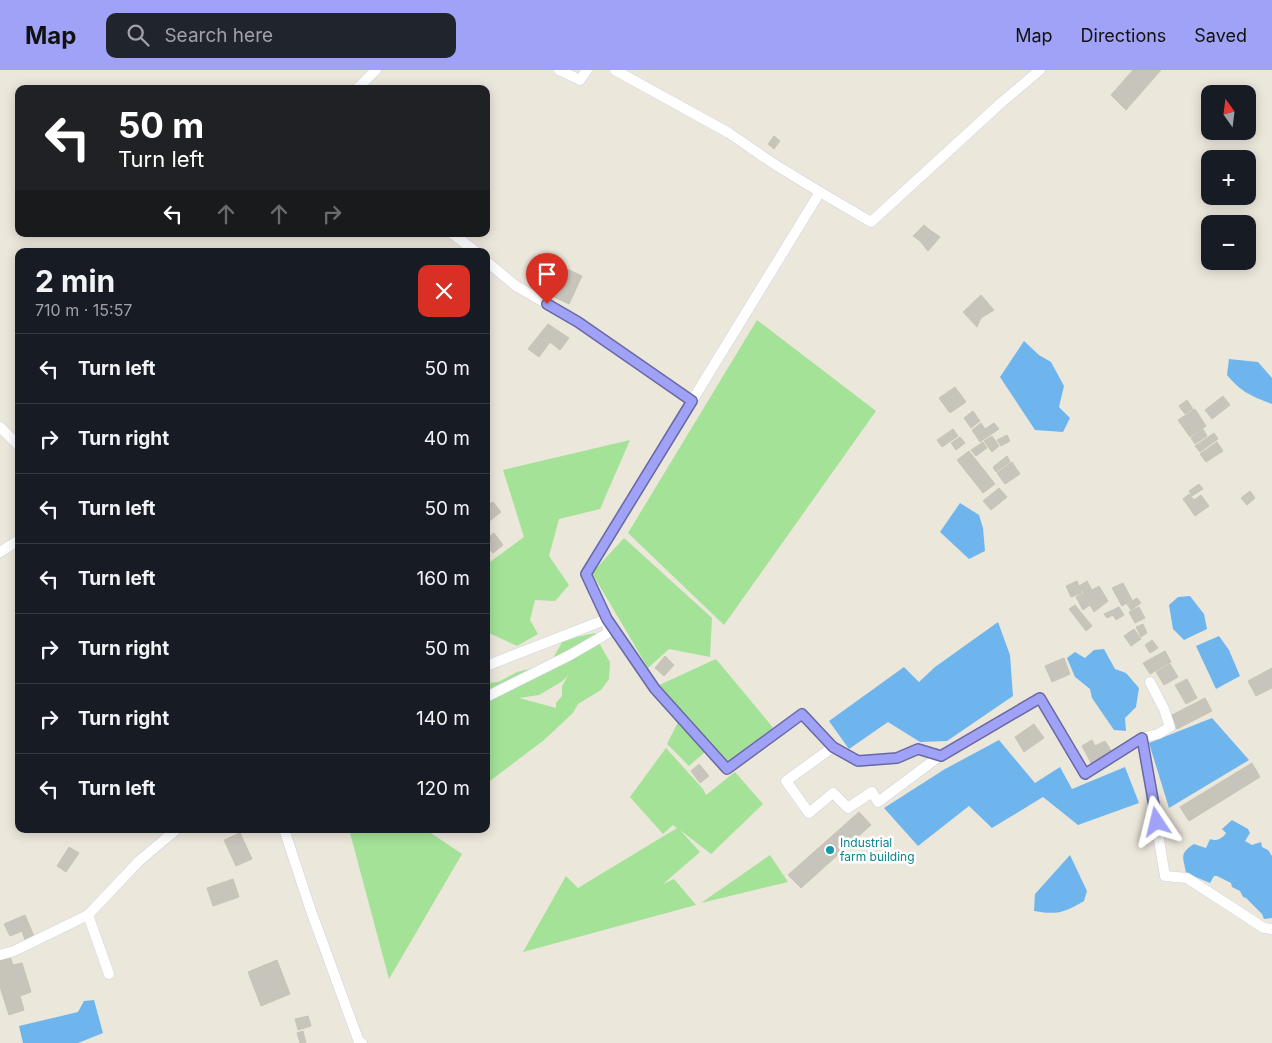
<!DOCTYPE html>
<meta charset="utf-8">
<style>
body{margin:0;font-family:Inter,sans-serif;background:#20242c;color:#f1f3f6;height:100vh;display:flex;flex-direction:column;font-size:19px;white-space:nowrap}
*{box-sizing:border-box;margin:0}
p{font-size:16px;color:#9ea1a6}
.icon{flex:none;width:28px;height:28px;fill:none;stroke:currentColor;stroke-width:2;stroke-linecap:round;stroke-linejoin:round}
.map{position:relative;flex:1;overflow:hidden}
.side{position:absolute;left:15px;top:178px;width:475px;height:585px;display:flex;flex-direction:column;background:#171b24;border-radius:10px;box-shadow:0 2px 12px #0003}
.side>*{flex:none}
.guide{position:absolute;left:15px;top:15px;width:475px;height:152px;border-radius:10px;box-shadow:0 2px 12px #0003;background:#202124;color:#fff;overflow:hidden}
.needle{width:32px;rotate:346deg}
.buttons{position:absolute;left:1201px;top:15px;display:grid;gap:10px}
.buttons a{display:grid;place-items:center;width:55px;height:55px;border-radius:10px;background:#171b24;box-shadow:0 2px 12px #0003;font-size:25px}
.pin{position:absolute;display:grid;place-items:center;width:42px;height:42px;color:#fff;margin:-51px -21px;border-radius:50% 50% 50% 0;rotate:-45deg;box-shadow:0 0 5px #0007}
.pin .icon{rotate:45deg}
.me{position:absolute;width:55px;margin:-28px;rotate:350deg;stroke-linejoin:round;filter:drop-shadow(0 0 4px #0008)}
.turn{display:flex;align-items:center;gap:18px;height:105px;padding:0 20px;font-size:22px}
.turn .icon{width:65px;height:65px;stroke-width:2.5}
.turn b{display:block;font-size:35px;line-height:42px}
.lanes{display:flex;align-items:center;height:48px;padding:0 20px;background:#0003;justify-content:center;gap:25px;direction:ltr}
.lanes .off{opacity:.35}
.round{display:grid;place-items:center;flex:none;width:52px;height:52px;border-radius:10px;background:#20242c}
.head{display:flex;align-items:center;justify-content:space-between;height:85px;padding:0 20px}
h1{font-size:30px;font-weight:700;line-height:38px}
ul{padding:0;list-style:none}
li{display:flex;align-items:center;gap:15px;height:70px;padding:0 20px;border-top:1px solid #363941}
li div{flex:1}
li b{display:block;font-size:19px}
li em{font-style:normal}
header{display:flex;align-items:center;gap:30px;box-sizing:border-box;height:70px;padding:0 25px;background:#a0a2f7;color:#111}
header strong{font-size:24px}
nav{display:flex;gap:28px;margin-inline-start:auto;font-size:18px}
.search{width:350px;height:45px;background:#20242c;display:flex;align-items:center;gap:12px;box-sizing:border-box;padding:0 18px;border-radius:10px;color:#9ea1a6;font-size:19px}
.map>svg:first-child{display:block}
.green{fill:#a4e298;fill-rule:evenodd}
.water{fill:#6fb5ed}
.building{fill:#c7c4bb;stroke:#c7c4b5}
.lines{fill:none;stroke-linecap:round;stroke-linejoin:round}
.street-casing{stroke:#d1d1e2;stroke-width:11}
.street{stroke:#fff;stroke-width:10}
.route-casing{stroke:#6869a1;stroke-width:12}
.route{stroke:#a0a2f7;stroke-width:9}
.culture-dot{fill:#0f9aa8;stroke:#fff;stroke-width:2}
.labels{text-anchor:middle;stroke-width:5;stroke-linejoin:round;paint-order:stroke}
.culture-label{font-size:12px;fill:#0d838f;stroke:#fff;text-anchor:start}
</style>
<header>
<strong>Map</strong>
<div class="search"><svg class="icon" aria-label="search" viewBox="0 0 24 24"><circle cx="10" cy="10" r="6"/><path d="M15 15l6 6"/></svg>Search here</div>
<nav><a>Map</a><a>Directions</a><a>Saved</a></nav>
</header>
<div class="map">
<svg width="1272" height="973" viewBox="0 0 1272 973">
<rect width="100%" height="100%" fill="#ece7db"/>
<g class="green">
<path d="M757 250 876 341 724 555 628 463Z"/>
<path d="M630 370 600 439 559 449 549 486 569 515 555 531 535 530 530 550 538 564 517 576 489 563 486 564V495L524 467 503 400Z"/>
<path d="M624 468 712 548 710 587 669 579 648 598 592 503Z"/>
<path d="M595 563 598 571 610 592 609 609 601 620 578 634 573 643 544 670 486 714V613L498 612 517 602 541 596 552 590 562 572 577 567ZM568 606 562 616V626L556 633V638L519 628 539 625 561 612Z"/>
<path d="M716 589 775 660 729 696 657 616Z"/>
<path d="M678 652 705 682 689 696 667 674Z"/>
<path d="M666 678 703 719 706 725 735 702 763 734 711 784 680 760 700 782 663 814 674 809 696 835 523 882 566 806 578 818 677 758 673 755 663 764 630 727Z"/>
<path d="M349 759H425L462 784 389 909Z"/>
<path d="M770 785 788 812 701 833Z"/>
</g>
<g class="water">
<path d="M1024 271 1039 285 1051 292 1064 316 1059 337 1070 348 1063 362 1035 360 1000 307Z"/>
<path d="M1229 289 1258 292 1272 308V334C1251 326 1241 322 1227 305Z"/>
<path d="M960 433 979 445 983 458 985 481 969 489 940 462Z"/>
<path d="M1190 526 1204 544 1207 559 1184 570 1173 559 1169 535 1178 527Z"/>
<path d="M998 552 1010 585 1013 626 947 671 920 672 888 652 849 679 829 651 904 597 919 612 935 597Z"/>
<path d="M1219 566 1229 580 1240 606 1216 619 1196 576Z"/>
<path d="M1104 579 1115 599 1126 603 1139 618 1136 637 1125 648 1126 661 1114 660 1092 628 1090 619 1075 607 1067 588 1075 582 1085 588 1094 580Z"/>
<path d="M1212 648 1249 690 1169 738 1149 673Z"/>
<path d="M999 670 1035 713 1060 697 1072 719 1125 697 1139 733 1078 755 1043 727 992 758 969 736 918 776 884 738 945 699Z"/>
<path d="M1232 750 1248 759 1250 763 1245 771 1252 775 1261 772 1262 777 1268 780 1272 786V848L1264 849 1262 844 1246 828 1243 827 1240 821 1232 817 1231 813 1217 806H1214L1210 813 1186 803C1184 788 1178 784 1194 774L1206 778 1210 769C1216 772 1223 768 1226 763L1222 759Z"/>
<path d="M1070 785 1087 821 1084 831C1063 843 1058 845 1034 841L1035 824Z"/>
<path d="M94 930 103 963 78 973H23L19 956 78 942 84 931Z"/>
</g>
<g class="building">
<path d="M1133 0H1161L1126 40 1111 25Z"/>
<path d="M774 66 780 71 774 79 768 74Z"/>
<path d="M924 155 930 160 920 171 913 166Z"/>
<path d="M930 160 940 167 928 181 920 171Z"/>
<path d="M567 199 582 206 569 234 554 227Z"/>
<path d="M981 225 994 240 981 248 977 257 963 242Z"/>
<path d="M548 254 569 268 560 280 550 272 539 287 528 279Z"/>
<path d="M955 317 966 332 950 343 939 328Z"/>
<path d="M1223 326 1230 335 1212 349 1205 340Z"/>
<path d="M1187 330 1193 339 1185 344 1179 336Z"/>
<path d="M1195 339 1206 356 1190 367 1178 350Z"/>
<path d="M973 341 980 351 971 358 964 348Z"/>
<path d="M981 353 985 359 994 353 999 359 980 372 972 360Z"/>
<path d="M953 359 958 366 942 377 937 370Z"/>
<path d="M1203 359 1207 366 1195 374 1191 368Z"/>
<path d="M1214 363 1218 369 1200 382 1195 376Z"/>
<path d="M1007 365 1010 371 1001 376 997 370Z"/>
<path d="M992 366 999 376 992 382 984 371Z"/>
<path d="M960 367 965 373 956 380 951 373Z"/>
<path d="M983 372 987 378 976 386 971 380Z"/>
<path d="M1217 372 1223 381 1206 392 1200 384Z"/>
<path d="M969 381 995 414 983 423 957 390Z"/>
<path d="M1007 386 1010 392 996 402 993 397Z"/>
<path d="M1012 392 1020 404 1005 414 997 403Z"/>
<path d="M1199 414 1203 419 1192 426 1189 421Z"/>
<path d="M999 418 1007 427 991 440 983 431Z"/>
<path d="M1250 421 1255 428 1247 435 1241 428Z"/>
<path d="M1189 424 1194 430 1201 425 1209 436 1195 446 1183 429Z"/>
<path d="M493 432 501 442 488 452 486 449V436Z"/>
<path d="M494 463 503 475 493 483 486 475V469Z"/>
<path d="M1077 511 1082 523 1071 527 1066 516Z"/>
<path d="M1087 511 1092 520 1099 516 1108 531 1094 542 1090 535 1083 540 1076 527 1084 523 1079 516Z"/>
<path d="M1123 513 1132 530 1122 536 1112 518Z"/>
<path d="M1137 528 1141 533 1131 540 1127 534Z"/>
<path d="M1075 535 1092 556 1086 561 1069 539Z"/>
<path d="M1119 537 1124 545 1116 550 1113 545 1107 548 1104 544Z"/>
<path d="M1139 537 1145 548 1135 553 1129 542Z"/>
<path d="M1143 554 1147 563 1141 567 1136 557Z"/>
<path d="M1134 559 1141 569 1131 576 1124 566Z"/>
<path d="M1152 570 1158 578 1150 583 1145 575Z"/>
<path d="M1165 581 1171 592 1150 604 1143 593Z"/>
<path d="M665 586 674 595 664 606 655 598Z"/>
<path d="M1064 588 1070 604 1052 612 1045 596Z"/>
<path d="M1170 594 1178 607 1164 615 1156 602Z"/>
<path d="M1272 598V618L1256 626 1248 611Z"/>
<path d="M1187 609 1197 628 1186 634 1175 615Z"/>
<path d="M1205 628 1212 641 1177 659 1170 646Z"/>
<path d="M1034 654 1044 668 1024 682 1015 667Z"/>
<path d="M1092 670 1095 676 1105 671 1112 682 1091 693 1082 676Z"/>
<path d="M1252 693 1260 707 1189 751 1180 737Z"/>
<path d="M699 694 709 706 700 713 691 701Z"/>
<path d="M859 742 871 755 801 818 788 805Z"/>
<path d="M240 763 252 789 236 796 224 770Z"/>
<path d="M69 777 79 783 66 802 57 796Z"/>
<path d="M233 809 239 827 213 836 207 818Z"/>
<path d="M25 845 34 866 25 870 22 861 10 866 4 854Z"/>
<path d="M10 886 13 895 22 893 31 922 20 926 24 940 9 945 0 917V889Z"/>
<path d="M277 890 290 924 261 936 248 902Z"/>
<path d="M308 946 311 956 298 960 295 949Z"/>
<path d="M303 961 306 973H300L297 963Z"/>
</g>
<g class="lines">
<defs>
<g id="street">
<path d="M559 0 580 10 587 0"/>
<path d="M615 0 729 63 774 94 820 122"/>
<path d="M357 19 376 0"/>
<path d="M453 164 475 181"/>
<path d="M486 191 516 216 578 252 692 331"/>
<path d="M0 357 19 376"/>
<path d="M0 482 19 470"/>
<path d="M607 549 655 619 727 699 802 643 833 677 786 711 809 743 833 723 848 738 872 722 878 732 941 685 1040 628 1085 704 1142 668 1165 806 1187 808 1264 858 1272 859"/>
<path d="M486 596 607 549 586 504 820 122 871 152 1002 32 1040 0"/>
<path d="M486 627 570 585 608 563 607 550"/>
<path d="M1142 668 1158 664 1170 657 1164 639 1150 612"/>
<path d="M833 677 858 691 897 688 919 679 941 685"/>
<path d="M284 759 311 841 359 972 362 973"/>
<path d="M0 885 14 881 88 845"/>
<path d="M109 904 88 845 139 791 177 759"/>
</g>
</defs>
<use href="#street" class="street-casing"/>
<use href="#street" class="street"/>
</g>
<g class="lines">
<defs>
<path id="route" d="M547 234 578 252 692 331 586 504 607 549 655 619 727 699 802 644 833 677 858 691 897 688 918 679 941 686 1040 628 1085 704 1142 668 1157 752"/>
</defs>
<use href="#route" class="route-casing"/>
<use href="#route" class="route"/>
</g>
<circle class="culture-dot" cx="830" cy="780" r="5"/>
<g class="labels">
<g class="culture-label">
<text x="840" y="777">Industrial<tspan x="840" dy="14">farm building</tspan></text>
</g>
</g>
</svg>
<div class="buttons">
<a><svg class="needle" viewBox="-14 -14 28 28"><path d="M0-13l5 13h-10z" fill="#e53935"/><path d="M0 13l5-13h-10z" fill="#9ea1a6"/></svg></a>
<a>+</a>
<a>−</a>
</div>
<div class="pin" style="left:547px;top:234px;background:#d93025"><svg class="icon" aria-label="arrive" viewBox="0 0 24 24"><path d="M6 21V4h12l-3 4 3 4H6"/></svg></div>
<svg class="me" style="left:1157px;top:752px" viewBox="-20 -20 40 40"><path d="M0-17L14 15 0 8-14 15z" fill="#a0a2f7" stroke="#fff" stroke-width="4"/></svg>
<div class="guide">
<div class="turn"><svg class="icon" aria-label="left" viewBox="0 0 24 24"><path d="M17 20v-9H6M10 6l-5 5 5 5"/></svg><div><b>50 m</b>Turn left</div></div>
<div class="lanes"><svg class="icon" aria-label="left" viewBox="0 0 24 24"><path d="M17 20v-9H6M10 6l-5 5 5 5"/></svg><svg class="icon off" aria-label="ahead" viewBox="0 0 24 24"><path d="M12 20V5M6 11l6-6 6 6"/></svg><svg class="icon off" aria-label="ahead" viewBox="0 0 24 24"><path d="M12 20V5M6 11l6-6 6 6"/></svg><svg class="icon off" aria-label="right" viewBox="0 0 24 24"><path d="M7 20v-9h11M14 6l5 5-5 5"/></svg></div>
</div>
<section class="side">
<div class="head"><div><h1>2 min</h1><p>710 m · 15:57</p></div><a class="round" style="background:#d93025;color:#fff"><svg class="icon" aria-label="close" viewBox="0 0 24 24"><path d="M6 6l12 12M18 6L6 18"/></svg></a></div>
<ul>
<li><svg class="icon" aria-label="left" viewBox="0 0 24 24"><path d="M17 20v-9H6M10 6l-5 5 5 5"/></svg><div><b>Turn left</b></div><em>50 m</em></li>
<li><svg class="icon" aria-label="right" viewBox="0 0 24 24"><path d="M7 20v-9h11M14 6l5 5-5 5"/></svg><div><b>Turn right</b></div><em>40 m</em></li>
<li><svg class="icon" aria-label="left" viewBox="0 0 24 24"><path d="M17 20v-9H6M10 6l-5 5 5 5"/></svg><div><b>Turn left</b></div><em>50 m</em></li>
<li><svg class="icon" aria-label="left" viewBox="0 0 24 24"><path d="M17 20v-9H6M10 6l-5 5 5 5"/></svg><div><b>Turn left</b></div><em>160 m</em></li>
<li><svg class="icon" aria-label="right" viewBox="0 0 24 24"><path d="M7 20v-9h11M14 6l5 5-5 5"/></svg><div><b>Turn right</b></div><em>50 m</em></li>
<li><svg class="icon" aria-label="right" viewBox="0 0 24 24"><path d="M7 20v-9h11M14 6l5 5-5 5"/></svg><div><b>Turn right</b></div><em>140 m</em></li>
<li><svg class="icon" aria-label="left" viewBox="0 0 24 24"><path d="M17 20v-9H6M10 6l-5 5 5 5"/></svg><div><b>Turn left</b></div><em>120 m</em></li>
</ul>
</section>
</div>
